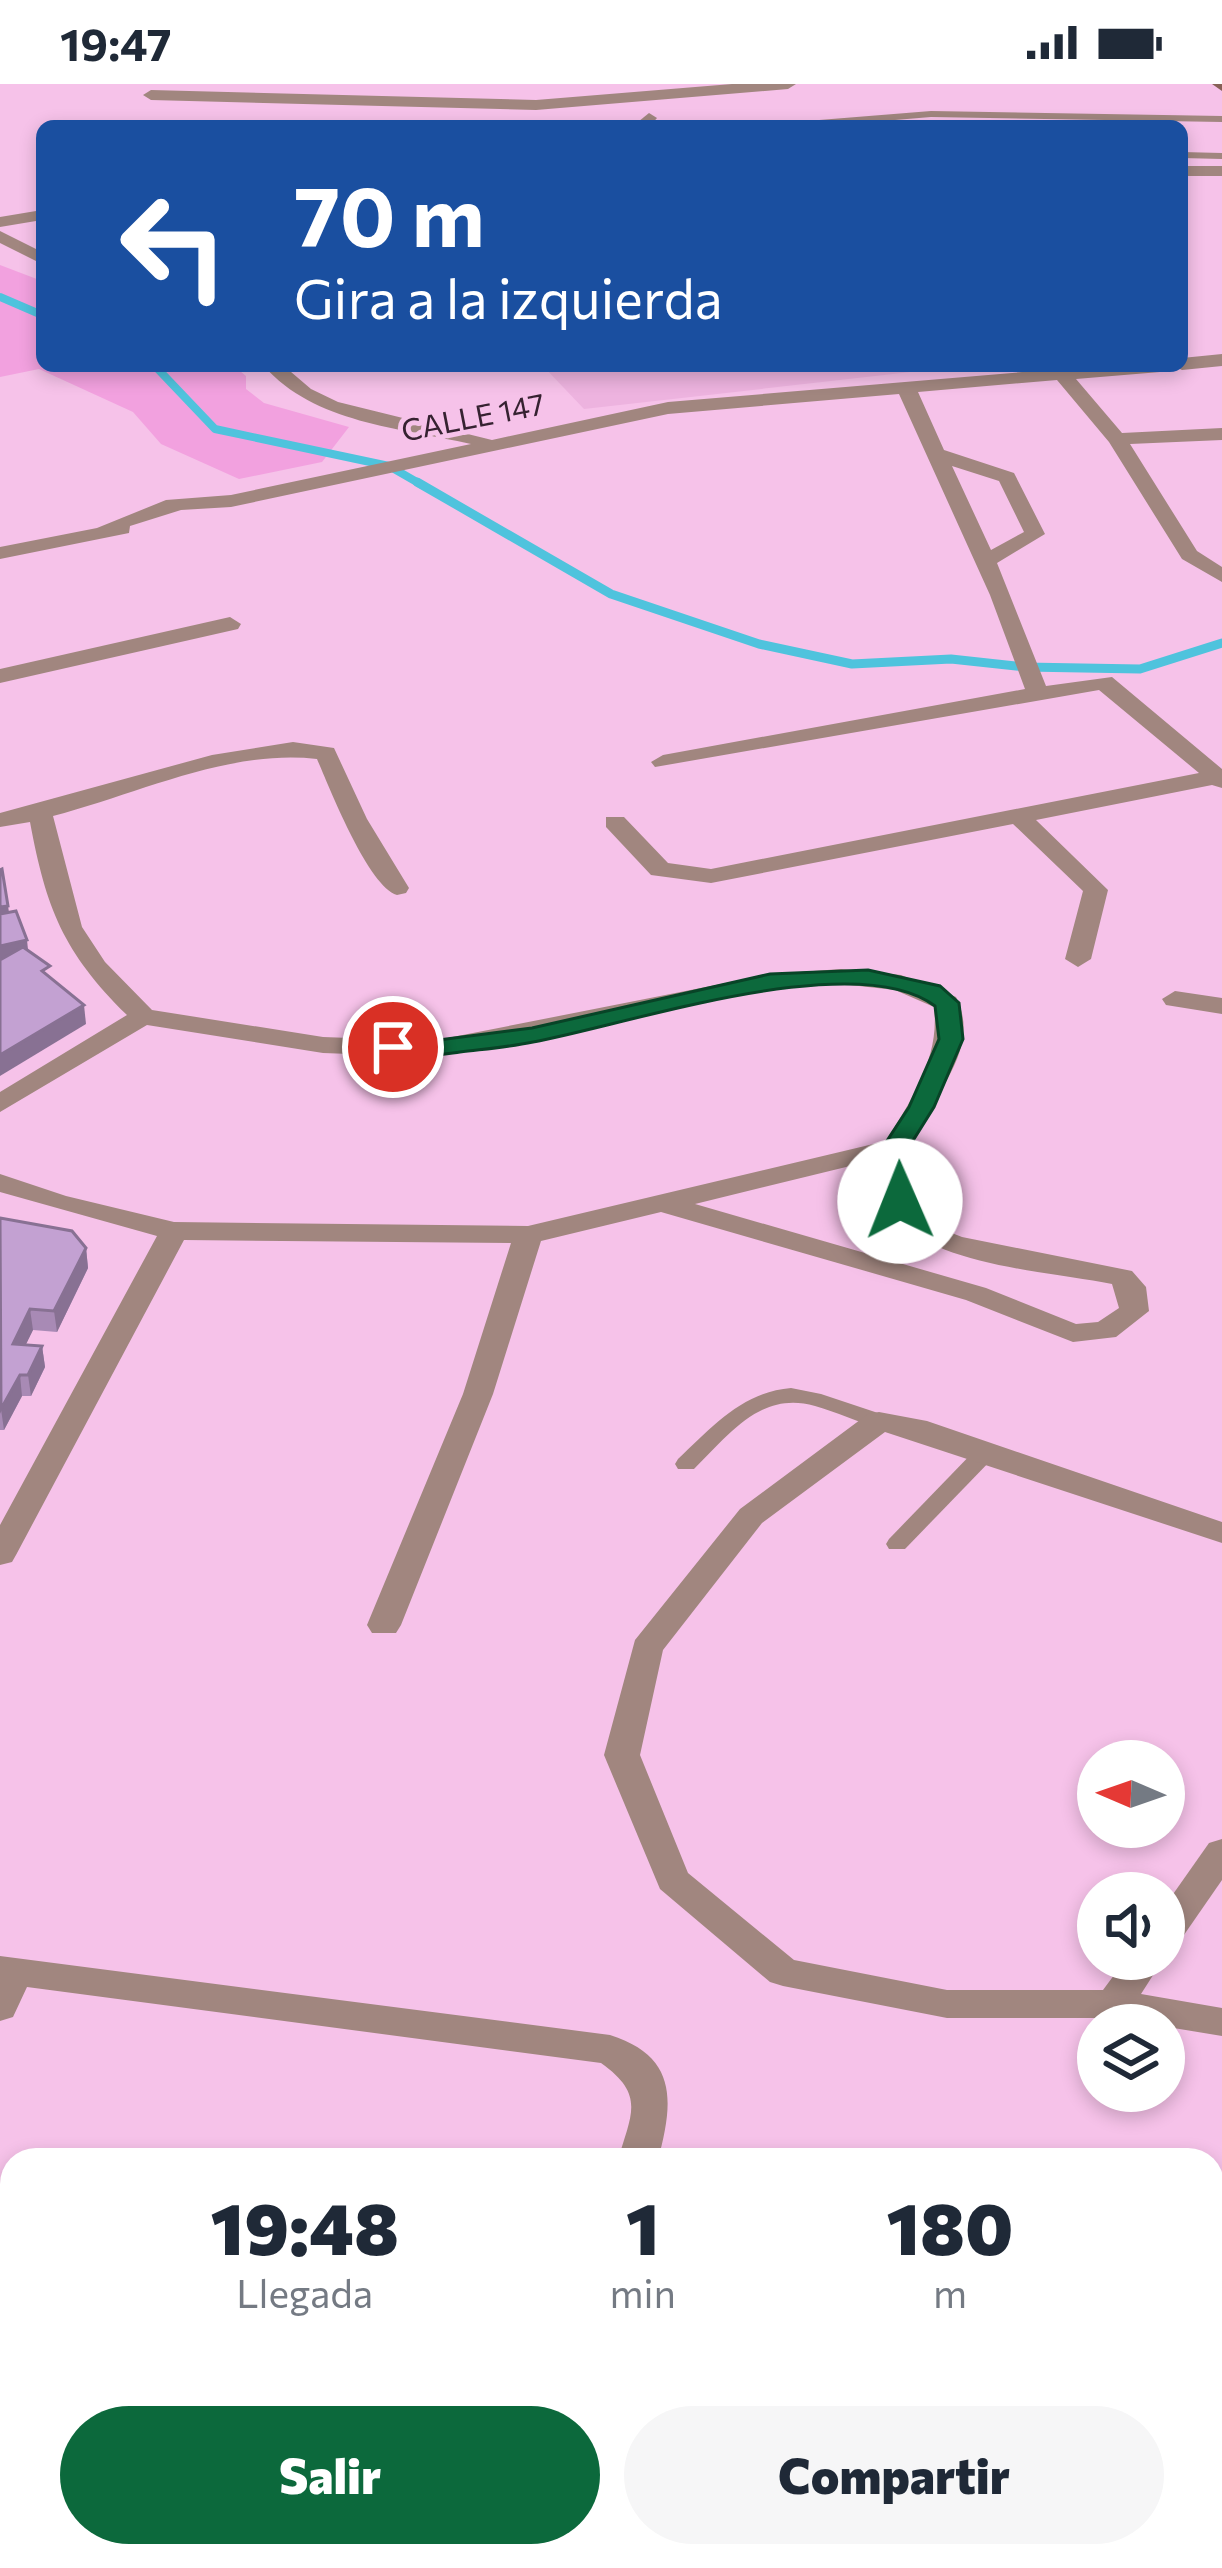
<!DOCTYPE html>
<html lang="es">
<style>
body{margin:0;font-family:Commissioner,sans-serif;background:#f6f6f7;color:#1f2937;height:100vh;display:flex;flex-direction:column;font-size:45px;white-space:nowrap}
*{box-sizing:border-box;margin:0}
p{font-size:39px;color:#747a83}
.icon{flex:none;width:66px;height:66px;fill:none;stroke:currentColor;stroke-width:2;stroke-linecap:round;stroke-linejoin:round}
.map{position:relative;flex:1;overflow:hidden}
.sheet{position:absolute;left:0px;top:2064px;width:1224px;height:420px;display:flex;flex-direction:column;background:#fff;border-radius:36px 36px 0 0;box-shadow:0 6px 18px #0003}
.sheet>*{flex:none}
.banner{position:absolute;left:36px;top:36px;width:1152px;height:252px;border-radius:18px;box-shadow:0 6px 18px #0003;background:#1a4fa0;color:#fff;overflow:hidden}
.needle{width:78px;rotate:272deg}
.fabs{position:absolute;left:1077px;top:1656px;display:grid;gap:24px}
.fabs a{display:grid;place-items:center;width:108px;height:108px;border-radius:50%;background:#fff;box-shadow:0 6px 18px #0003;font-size:60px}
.pin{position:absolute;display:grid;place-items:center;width:102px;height:102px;color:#fff;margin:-51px;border:6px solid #fff;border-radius:50%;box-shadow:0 3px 12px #0007}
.me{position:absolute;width:132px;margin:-66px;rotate:359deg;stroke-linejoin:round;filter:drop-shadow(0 0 9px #0008)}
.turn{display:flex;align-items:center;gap:42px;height:252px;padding:0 60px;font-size:54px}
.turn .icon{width:156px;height:156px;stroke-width:2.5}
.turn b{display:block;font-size:84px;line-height:102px}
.eta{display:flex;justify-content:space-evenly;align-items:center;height:204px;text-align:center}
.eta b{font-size:72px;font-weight:800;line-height:84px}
.cta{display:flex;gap:24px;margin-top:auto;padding:24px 60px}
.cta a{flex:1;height:138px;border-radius:72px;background:#0c693c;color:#fff;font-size:48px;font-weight:800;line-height:138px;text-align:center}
.cta a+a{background:#f6f6f7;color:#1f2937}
.status{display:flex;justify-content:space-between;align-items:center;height:84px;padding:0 60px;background:#fff;direction:ltr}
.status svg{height:33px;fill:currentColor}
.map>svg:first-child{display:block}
.built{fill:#edb3df}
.green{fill:#f2a1df}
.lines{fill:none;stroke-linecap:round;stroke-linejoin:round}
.stream-far1{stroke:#4fc3dd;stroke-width:8}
.stream{stroke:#4fc3dd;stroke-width:9}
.service{fill:#a1867f;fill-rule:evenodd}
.minor{fill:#a1867f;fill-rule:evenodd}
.secondary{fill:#876056;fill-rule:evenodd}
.wall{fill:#a88ab5}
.shaded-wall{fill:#887193}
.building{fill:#c3a1d2;stroke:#887193;stroke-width:3}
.route{fill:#0c693c;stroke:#084427;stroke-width:3}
.labels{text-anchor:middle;stroke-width:10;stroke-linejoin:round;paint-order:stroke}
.far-street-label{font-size:30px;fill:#362231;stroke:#f6c2e9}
</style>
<div class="status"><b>19:47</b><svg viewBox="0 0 49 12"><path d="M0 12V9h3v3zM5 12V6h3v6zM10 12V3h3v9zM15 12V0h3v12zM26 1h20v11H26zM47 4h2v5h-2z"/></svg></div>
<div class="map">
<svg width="1222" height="2484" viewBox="0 0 1222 2484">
<rect width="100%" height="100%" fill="#f6c2e9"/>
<path class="built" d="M543 282H964L584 325Z"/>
<path class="green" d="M0 181 42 197V282H234L246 292V305L264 319 349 343 322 378 239 395 161 360 133 328 39 285 0 293Z"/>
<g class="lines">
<g class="stream-far1">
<path d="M0 213 42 231"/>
<path d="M155 282 215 345 389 382 422 401"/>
</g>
<path class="stream" d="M417 398 611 510 759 560 852 580 951 575 1025 583 1140 585 1222 559"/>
<g class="service">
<path d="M931 27 1222 32V38L931 33 823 42H776L782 39Z"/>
<path d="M1182 68 1222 69V75L1182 74Z"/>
<path d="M791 1304 821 1310 887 1332 890 1337 879 1344C857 1338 837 1328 815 1322 761 1306 729 1351 694 1385H678L675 1380 678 1375C712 1343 742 1308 791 1304Z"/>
<path d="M986 1361 994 1363 997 1368 994 1373 905 1465H889L886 1460 889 1455 978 1363Z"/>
</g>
<g class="minor">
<path d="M732 0H796L788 5 536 26 151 16 143 11 151 6 536 16Z"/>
<path d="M649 29 657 34 650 42H633Z"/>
<rect x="1182" y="82" width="40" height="10"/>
<path d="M42 126V136L0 143V133Z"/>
<path d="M0 147 42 168V180L0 159Z"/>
<path d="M1222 270V282L1182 286 1174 282H1182V274Z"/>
<path d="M264 282H284L311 305 338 318 492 356 668 318 1094 282H1169L1160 288 1076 295 1122 349 1222 344V356L1130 360 1197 467 1222 483V498L1182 475 1109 358 1057 296 918 308 944 366 1014 389 1045 450 997 479 1046 602 1112 593 1222 685V704L1212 701 1036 736 1108 806 1091 875 1078 883 1065 875 1083 807 1013 740 711 799 651 791 606 743V733H624L668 779 711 785 1199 689 1099 606 655 683 651 678 663 671 1025 605 990 511 899 310 668 330 231 423 181 426 130 442 129 449 0 475V463L97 444 166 416 231 411 471 360C400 344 314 339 264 282ZM952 382 999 397 1024 448 991 466Z"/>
<path d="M230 533 241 540 238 545 0 599V585Z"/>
<path d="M293 658 334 664 367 735 409 804 406 809 397 811C368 802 330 705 317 675 228 665 138 710 53 732L82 843 105 878 152 926 323 953 432 957 772 890 841 885 901 891 956 913C984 968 927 1015 911 1061 906 1077 916 1108 918 1126L939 1144 962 1153 1132 1187 1146 1203 1149 1227 1116 1253 1073 1258 966 1216 661 1128 541 1157 493 1310 401 1541 396 1549H372L367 1541 463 1310 511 1159 184 1156 16 1471 12 1478 0 1481V1441L157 1152 0 1108V1090L66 1112 174 1138 528 1142 886 1057C912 1015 940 973 934 923L895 906 841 900 772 905 432 973 323 969 147 941 0 1028V1008L127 931C63 868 46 824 30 738L0 743V729L212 671ZM883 1074 890 1129C931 1182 1048 1187 1112 1200L1119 1224 1098 1238 1076 1240 986 1204 695 1120Z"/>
<path d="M1175 907 1222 914V930L1166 921 1162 915Z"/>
<path d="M879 1328 927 1337 1222 1438V1459L885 1348 762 1439 663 1566 640 1671 688 1789 794 1876 947 1906H1103L1126 1875 1164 1874 1141 1910 1222 1924V1952L1113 1934H947L783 1902 770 1898 660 1805 604 1671 635 1556 740 1425 868 1330Z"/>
<path d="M1222 1755V1796L1177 1861 1164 1865V1823L1209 1759Z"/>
<path d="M0 1872 610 1951C679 1973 673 2019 658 2076H618C631 2030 646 2011 601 1979L27 1903 13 1933 0 1937Z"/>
<path d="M1212 2195 1222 2197V2231L1212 2229Z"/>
<path d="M571 2472H615L616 2484H572Z"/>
</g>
<path class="secondary" d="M1212 0H1222V7Z"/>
</g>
<path class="wall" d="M0 1134 86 1164 88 1184 57 1248 33 1246 25 1261 42 1262 45 1283 31 1312H22L4 1346H0Z"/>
<g class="shaded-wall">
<path d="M8 822 11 841 0 842V823Z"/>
<path d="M27 856 29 875 0 881V862Z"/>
<path d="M84 921 86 940 0 992V971Z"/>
<path d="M86 1164 88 1184 57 1248 54 1227Z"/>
<path d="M30 1225 33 1246 16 1281 13 1260Z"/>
<path d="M42 1262 45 1283 31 1312 28 1291Z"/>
<path d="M20 1291 22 1312 4 1346 1 1325Z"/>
</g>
<g class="building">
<path d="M2 785 8 822 0 823V786Z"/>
<path d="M16 827 27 856 0 862V830Z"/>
<path d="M23 863 50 882 42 887 84 921 0 971V876Z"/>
<path d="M0 1134 72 1147 86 1164 54 1227 30 1225 13 1260 42 1262 28 1291H20L1 1325Z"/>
</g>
<path class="route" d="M868 886 940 902 959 919 963 955 934 1023 909 1063 913 1117 900 1125 887 1117 883 1063 909 1023 939 955 935 922C856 862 627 941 533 958 509 963 484 965 460 968 438 971 398 979 381 963L393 956 431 957 532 944 770 890Z"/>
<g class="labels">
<g class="far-street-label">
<text transform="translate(473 334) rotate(-11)" y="10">CALLE 147</text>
</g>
</g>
</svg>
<div class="fabs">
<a><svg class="needle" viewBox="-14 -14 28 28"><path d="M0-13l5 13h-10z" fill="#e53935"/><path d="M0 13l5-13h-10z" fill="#747a83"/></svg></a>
<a><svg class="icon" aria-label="sound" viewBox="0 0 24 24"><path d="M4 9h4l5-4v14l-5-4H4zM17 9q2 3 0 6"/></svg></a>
<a><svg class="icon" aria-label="layers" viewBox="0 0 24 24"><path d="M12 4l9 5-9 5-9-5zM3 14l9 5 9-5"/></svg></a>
</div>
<div class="pin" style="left:393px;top:963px;background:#d93025"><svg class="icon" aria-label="arrive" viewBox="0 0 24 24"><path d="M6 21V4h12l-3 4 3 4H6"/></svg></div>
<svg class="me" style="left:900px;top:1117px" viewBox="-20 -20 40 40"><circle r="19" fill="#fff"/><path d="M0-13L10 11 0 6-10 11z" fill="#0c693c"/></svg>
<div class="banner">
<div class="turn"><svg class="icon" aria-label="left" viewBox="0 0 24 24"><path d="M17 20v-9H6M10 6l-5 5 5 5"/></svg><div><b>70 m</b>Gira a la izquierda</div></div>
</div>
<section class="sheet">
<div class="eta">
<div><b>19:48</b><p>Llegada</p></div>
<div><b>1</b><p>min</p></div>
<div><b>180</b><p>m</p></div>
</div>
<div class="cta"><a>Salir</a><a>Compartir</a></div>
</section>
</div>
